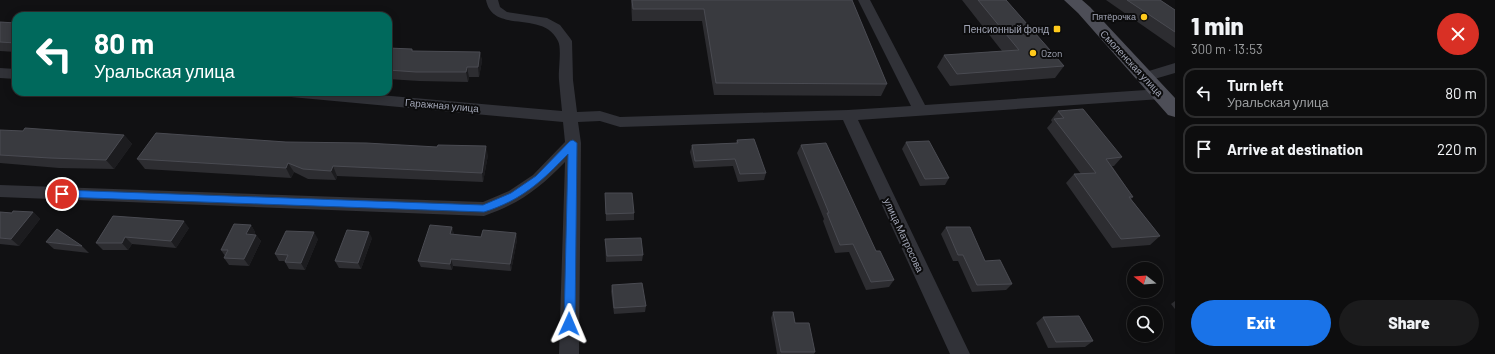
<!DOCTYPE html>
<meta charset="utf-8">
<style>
body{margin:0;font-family:Barlow,sans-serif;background:#1b1b1c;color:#f1f3f6;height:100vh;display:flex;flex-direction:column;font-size:15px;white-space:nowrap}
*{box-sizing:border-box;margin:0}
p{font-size:13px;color:#9a9c9e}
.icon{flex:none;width:22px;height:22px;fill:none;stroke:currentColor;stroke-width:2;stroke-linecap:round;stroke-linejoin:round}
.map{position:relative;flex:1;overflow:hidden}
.drawer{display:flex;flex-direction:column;background:#0d0d0e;width:320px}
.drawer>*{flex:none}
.banner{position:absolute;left:12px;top:12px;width:380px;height:84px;border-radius:12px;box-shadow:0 2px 10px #0003,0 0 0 1px #2d2d2e;background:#00695c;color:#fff;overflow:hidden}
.needle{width:26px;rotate:287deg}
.fabs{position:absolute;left:1127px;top:262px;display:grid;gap:8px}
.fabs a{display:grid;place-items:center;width:36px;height:36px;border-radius:50%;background:#0d0d0e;box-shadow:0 2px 10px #0003,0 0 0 1px #2d2d2e;font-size:20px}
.pin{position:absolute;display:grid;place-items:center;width:34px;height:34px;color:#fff;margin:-17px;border:2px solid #fff;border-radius:50%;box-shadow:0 1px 4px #0007}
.me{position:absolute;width:44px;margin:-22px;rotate:1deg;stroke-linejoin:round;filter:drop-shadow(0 0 3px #0008)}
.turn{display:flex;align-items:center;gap:14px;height:84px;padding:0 16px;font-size:18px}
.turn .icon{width:52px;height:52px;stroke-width:2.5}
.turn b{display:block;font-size:28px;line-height:34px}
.round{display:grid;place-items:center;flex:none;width:42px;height:42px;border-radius:21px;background:#1b1b1c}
.headline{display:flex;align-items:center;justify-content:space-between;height:68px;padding:0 16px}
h1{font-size:24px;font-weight:800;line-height:30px}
.primary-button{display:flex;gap:8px;margin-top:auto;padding:8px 16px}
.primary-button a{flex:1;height:46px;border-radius:24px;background:#1a73e8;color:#fff;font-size:16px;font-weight:800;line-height:46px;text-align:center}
.primary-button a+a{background:#1b1b1c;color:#f1f3f6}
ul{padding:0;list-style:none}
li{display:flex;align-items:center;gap:12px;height:50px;margin:0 8px 6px;padding:0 8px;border:2px solid #2d2d2e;border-radius:12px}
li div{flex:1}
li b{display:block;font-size:15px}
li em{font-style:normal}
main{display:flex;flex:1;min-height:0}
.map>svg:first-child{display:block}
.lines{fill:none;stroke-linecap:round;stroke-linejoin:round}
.minor{fill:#313238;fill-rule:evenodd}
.major{fill:#4d4e57;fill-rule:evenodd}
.wall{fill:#2d2d31}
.shaded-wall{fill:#1c1c1f}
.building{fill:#393a3f;stroke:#4a4b52}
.route{fill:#1a73e8;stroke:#114b97}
.poi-dot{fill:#ffca1c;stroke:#0c0c0d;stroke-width:1.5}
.labels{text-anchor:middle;stroke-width:4;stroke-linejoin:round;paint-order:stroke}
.far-poi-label{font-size:9px;fill:#a1a5b5;stroke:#0c0c0d;text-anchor:end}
.poi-label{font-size:10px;fill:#a1a5b5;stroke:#0c0c0d;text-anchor:end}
.street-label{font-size:10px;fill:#a1a5b5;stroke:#0c0c0d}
</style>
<main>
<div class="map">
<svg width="1175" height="354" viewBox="0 0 1175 354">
<rect width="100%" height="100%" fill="#111113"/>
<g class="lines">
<g class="minor">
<path d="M486 0H498L500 7 507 12 547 18 560 25 570 38 572 41 573 80 577 112 600 111 620 117 848 110 911 106 858 0H870L925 105 1161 89 1166 91 1168 94 1166 97 1161 99 858 120 970 354H950L843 120 620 127 600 121 578 122 581 143 579 354H559L565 162C540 188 519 204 484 216L0 197V185L483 202 509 191 533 175 565 142 563 122 291 97 286 95 284 92H346L562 111C561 101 560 91 559 80 558 71 562 48 558 41 543 9 493 35 486 0Z"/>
<path d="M1175 63V73L1144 82 1139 80 1137 77 1139 74Z"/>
<path d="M0 68 16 69V79L0 78Z"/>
</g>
<path class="major" d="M1064 0H1082L1090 7 1175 98V117L1168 115 1078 13Z"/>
</g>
<g class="wall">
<path d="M631 0H852L887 84 881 96 714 95 702 21H632Z"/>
<path d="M962 0H1006L1064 66 1055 78 950 86 937 67 944 55 1002 51Z"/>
<path d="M1106 0H1160L1175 10V48Z"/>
<path d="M0 22 16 23V52L0 51Z"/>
<path d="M388 48 413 51 480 52 482 61 479 77H469L468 82 419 81 388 79Z"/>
<path d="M1058 111 1122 157 1114 166H1112L1133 197 1131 199 1160 236 1150 245 1112 248 1066 183 1074 174H1081L1047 128 1052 122 1051 120Z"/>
<path d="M0 130 124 135 132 144 114 169 59 168 0 163Z"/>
<path d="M737 140 766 173 764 180 738 182 733 166 694 168 690 152 692 145 736 143Z"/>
<path d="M906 142 949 178 945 185 920 186 902 149Z"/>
<path d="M801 145 876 251 894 280 889 287 866 290 849 252 835 253 823 221 824 219 797 153Z"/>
<path d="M488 155 483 182 337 176 336 180 308 179 294 172 291 178 145 169 137 159Z"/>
<path d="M605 193 634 213V220L606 221Z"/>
<path d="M0 212 12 213 33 212 40 219 19 246 0 244Z"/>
<path d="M113 216 189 228 176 248 132 244 128 250H103L96 243Z"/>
<path d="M251 225 255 232 254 235H256L261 241 249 266 229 265 224 258 225 256 221 250Z"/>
<path d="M452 227 454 235 481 237 516 233 517 240 511 271 453 266 452 270 421 267 418 261Z"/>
<path d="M946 227 985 261 1012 284 1006 290 972 292 958 261H953L941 234Z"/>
<path d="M372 238 361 269 339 268 335 261Z"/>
<path d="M318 239 305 270 289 269 285 262V261H279L275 254Z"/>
<path d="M605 239 643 255 642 261 606 262Z"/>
<path d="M46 242 82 246 89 253 54 249Z"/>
<path d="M612 285 646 306 645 312 614 314 611 291Z"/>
<path d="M1175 301V309L1171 304Z"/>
<path d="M773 312 815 352 814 354H777L771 318Z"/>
<path d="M1043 317 1093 341 1085 347 1048 348 1036 323Z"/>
</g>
<g class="shaded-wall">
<path d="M480 52 482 61 479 77 478 67Z"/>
<path d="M467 67 469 77 468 82 466 72Z"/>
<path d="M124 135 132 144 114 169 106 160Z"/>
<path d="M486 146 488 155 483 182 482 173Z"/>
<path d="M288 163 294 172 291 178 286 168Z"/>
<path d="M333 166 337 176 336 180 331 171Z"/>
<path d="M33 212 40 219 19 246 11 239Z"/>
<path d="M184 221 189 228 176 248 171 241Z"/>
<path d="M251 225 255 232 251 241 246 234Z"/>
<path d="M452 227 454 234 452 241 450 234Z"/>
<path d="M314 232 318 239 305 270 301 263Z"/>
<path d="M369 232 372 238 361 269 358 263Z"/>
<path d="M516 233 517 240 511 271 510 264Z"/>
<path d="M256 235 261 241 249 266 244 259Z"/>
<path d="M125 237 132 244 128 250 122 243Z"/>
<path d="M451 259 453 266 452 270 450 264Z"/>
</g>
<g class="building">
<path d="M632 0H852L887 84 716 83 704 9H633Z"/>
<path d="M978 0H1006L1064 66 957 74 944 55 1019 50Z"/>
<path d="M1127 0H1160L1175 10V32Z"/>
<path d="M0 22 16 23V43L0 42Z"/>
<path d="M388 48 412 49V51L480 52 478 67H467L466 72H416L388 70Z"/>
<path d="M1083 109 1122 157 1106 159 1133 197H1129L1160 236 1121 239 1074 174 1096 173 1054 119 1064 118 1058 111Z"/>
<path d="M25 128 124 135 106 160 50 158 0 155V130L23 131Z"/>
<path d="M156 133 286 142 366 143 437 147 438 145 486 146 482 173 333 166 331 171 303 169 288 163 286 168 137 159Z"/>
<path d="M754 139 766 173 740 174 735 159 695 161 692 145 738 143 737 140Z"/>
<path d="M929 141 949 178 925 179 906 142Z"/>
<path d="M826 143 876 251H880L894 280 871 282 853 244 840 245 827 213H829L801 145Z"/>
<path d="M605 193H632L634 213 606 214Z"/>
<path d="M13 211 33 212 11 239 0 238V212L12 213Z"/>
<path d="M113 216 184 221 171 241 125 237 122 243H96Z"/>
<path d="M234 224 251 225 246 234 256 235 244 259 224 258 228 250H221Z"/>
<path d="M430 225 452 227 450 234 481 237 483 230 516 233 510 264 451 259 450 264 418 261Z"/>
<path d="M946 227H970L985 261 1000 260 1012 284 977 285 963 255H958Z"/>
<path d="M57 229 82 246 46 242Z"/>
<path d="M347 230 369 232 358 263 335 261Z"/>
<path d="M286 231 314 232 301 263 285 262 288 255 275 254Z"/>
<path d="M641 238 643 255 607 256 605 239Z"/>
<path d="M642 283 646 306 614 308 612 285Z"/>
<path d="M773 312H793L795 323H809L815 352H781Z"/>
<path d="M1079 316 1093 341 1056 342 1043 317Z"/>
</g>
<path class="route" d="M573 140 577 143 575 324 573 327 569 329 566 327 564 324 568 154C541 182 522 200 484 212L62 197 58 194 62 190 483 205 511 193 536 176 570 141Z"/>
<g class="poi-dot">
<circle cx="1144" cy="17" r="4"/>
<rect x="1053" y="25" width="8" height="8" rx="2"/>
<circle cx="1033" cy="53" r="4"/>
</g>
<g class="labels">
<g class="far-poi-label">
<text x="1136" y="20">Пятёрочка</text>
</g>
<g class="poi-label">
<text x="1049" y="33">Пенсионный фонд</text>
<text x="1041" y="57" text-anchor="start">Ozon</text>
</g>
<g class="street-label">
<text transform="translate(1132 63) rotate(47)" y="4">Смоленская улица</text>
<text transform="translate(442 105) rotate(5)" y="4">Гаражная улица</text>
<text transform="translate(904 235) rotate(65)" y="4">улица Матросова</text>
</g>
</g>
</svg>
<div class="fabs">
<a><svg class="needle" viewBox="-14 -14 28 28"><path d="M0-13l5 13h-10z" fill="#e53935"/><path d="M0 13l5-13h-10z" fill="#9a9c9e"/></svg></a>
<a><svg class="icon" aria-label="search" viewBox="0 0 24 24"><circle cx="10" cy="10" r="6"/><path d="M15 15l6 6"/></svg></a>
</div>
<div class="pin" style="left:62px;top:194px;background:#d93025"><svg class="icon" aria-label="arrive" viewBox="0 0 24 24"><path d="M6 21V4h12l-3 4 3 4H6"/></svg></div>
<svg class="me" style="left:569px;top:324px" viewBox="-20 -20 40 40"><path d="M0-17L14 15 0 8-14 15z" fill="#1a73e8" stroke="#fff" stroke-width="4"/></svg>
<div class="banner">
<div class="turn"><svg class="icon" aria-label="left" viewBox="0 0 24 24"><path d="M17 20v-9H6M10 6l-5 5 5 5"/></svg><div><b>80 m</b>Уральская улица</div></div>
</div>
</div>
<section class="drawer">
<div class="headline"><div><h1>1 min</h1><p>300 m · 13:53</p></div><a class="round" style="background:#d93025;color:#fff"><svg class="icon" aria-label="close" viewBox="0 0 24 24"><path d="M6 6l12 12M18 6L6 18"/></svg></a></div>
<ul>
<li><svg class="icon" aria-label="left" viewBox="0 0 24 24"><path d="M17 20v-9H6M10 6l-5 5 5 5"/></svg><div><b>Turn left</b><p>Уральская улица</p></div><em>80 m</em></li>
<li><svg class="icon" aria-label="arrive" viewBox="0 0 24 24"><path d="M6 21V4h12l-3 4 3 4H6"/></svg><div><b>Arrive at destination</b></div><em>220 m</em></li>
</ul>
<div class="primary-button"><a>Exit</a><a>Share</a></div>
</section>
</main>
